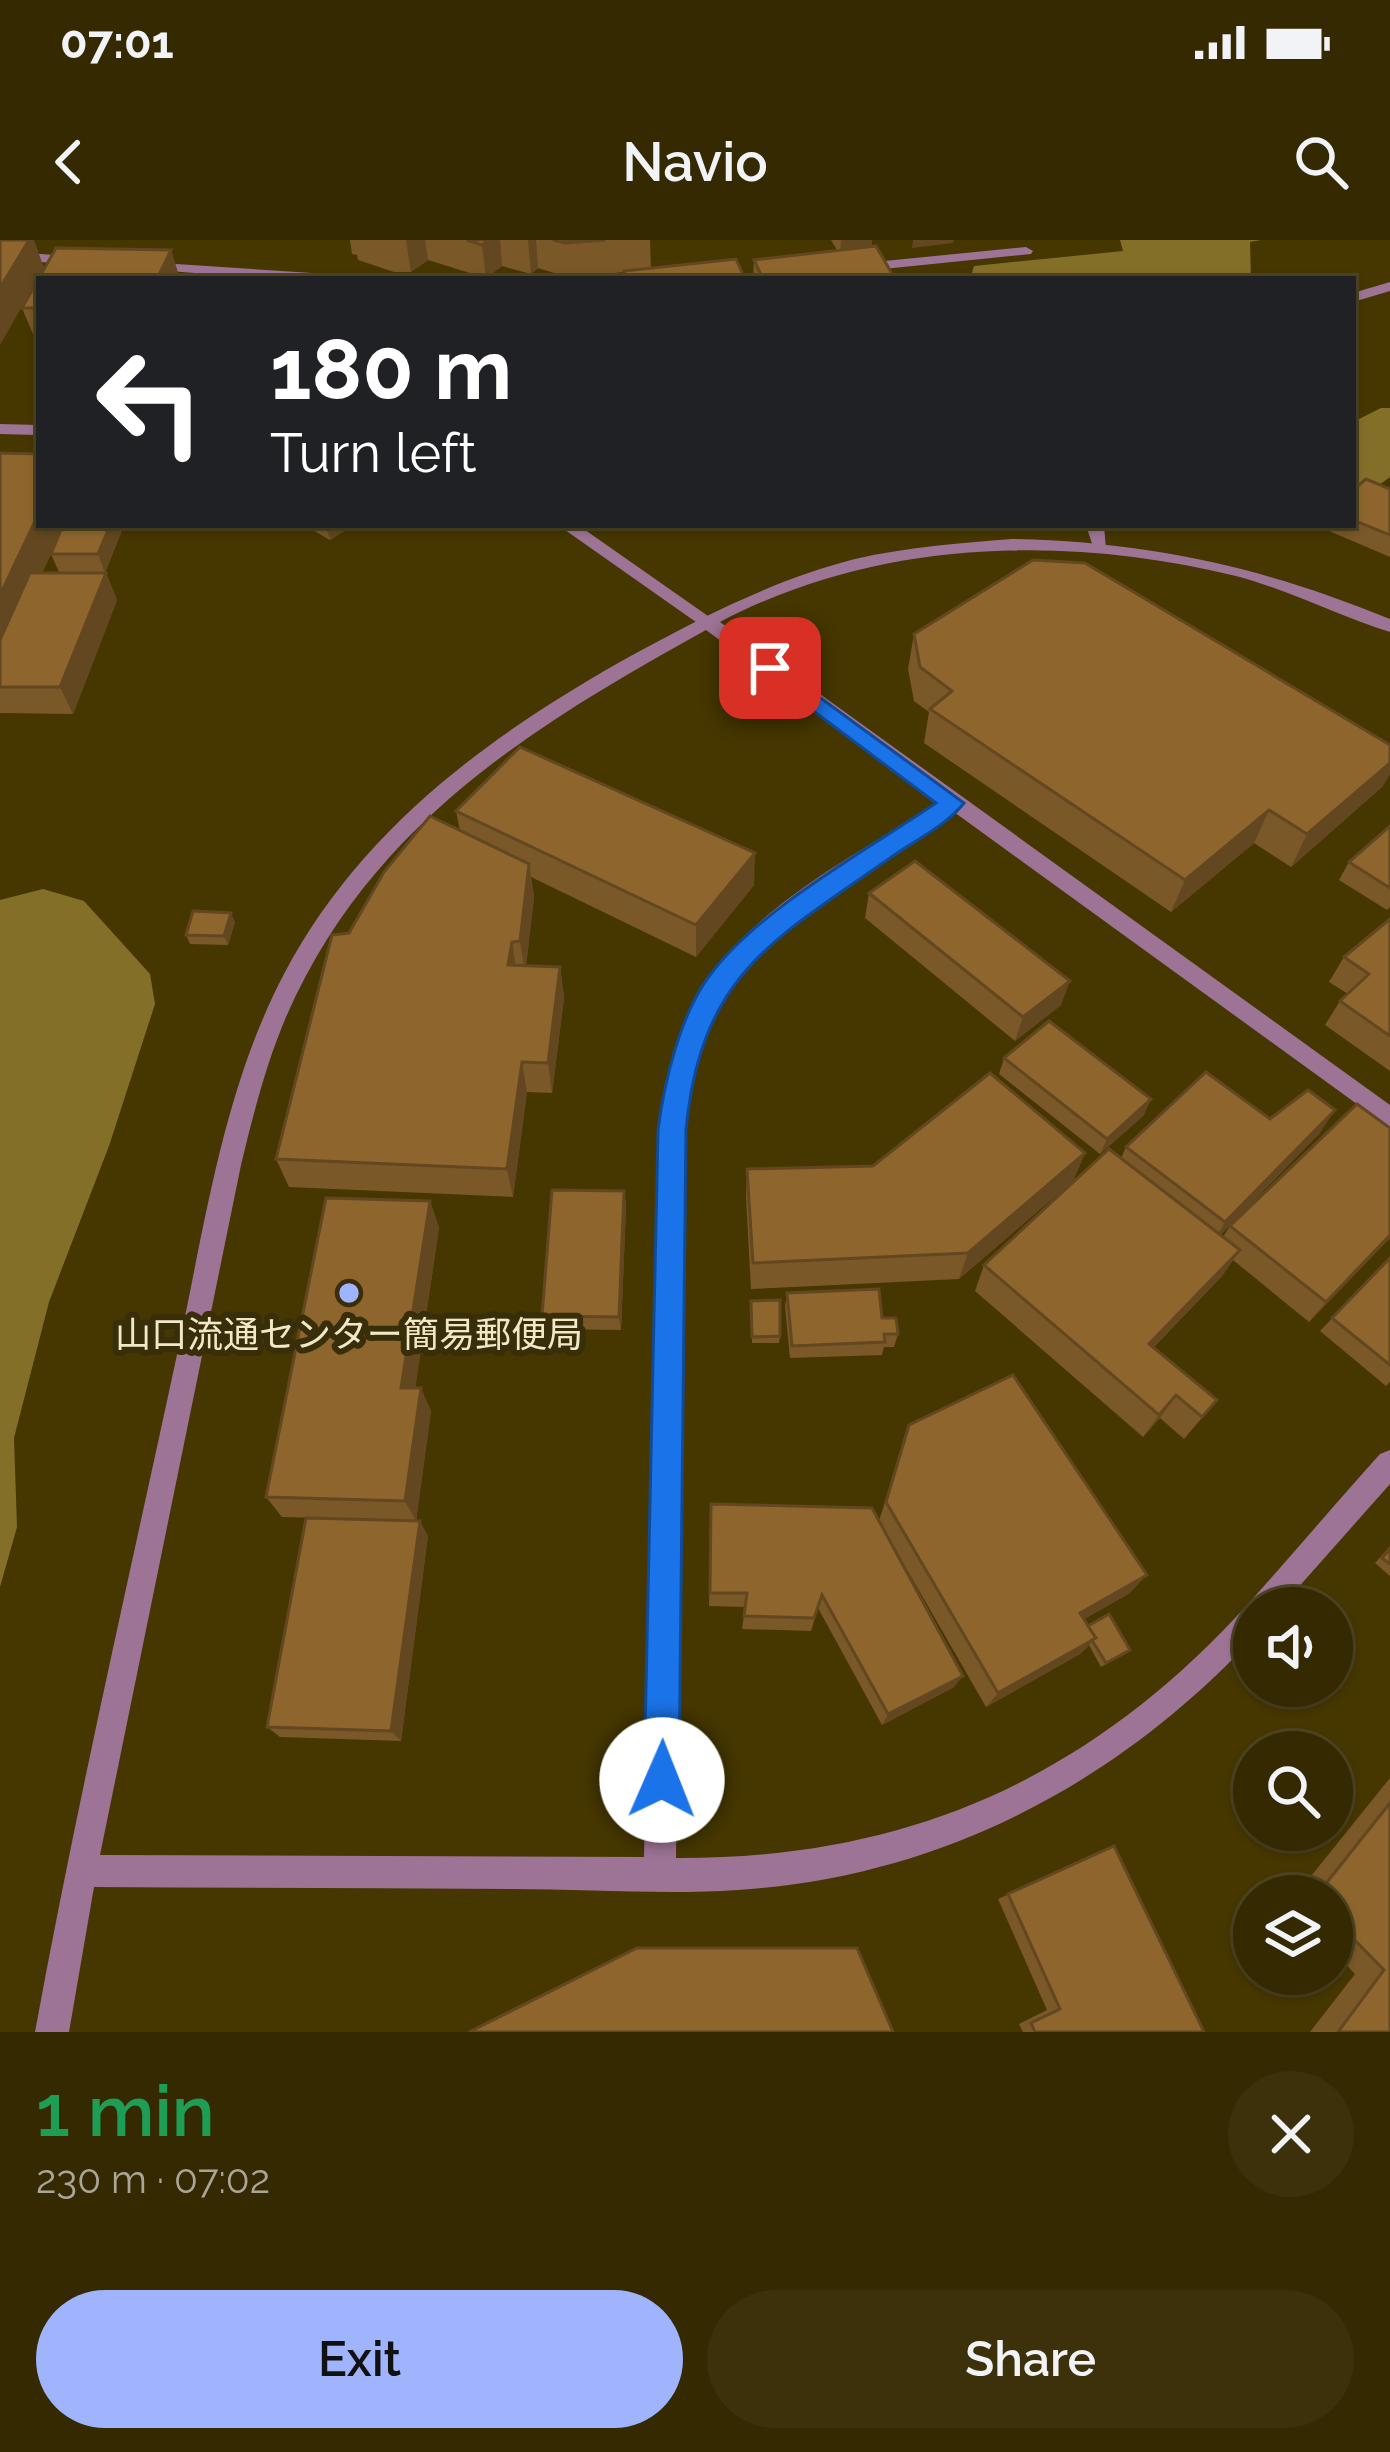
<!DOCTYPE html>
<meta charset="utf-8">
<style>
body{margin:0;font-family:Raleway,"Noto Sans JP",sans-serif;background:#3c310a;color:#f1f3f6;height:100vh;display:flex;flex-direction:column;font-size:45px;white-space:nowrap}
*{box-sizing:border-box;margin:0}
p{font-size:39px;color:#a9a699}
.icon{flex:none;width:66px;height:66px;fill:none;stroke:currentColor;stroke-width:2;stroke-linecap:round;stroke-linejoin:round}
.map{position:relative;height:1792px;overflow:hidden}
.details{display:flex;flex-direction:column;background:#342900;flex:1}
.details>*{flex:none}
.banner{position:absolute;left:36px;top:36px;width:1320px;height:252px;border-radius:0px;box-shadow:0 3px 9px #0004,0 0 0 3px #4e4522;background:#202124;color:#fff;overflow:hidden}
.fabs{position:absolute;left:1233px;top:1347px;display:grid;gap:24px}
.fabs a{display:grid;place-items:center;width:120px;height:120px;border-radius:50%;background:#342900;box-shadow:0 3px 9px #0004,0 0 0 3px #4e4522;font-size:60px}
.pin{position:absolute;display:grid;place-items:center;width:102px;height:102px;color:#fff;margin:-51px;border-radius:24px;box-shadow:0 6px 18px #0006}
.me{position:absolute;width:132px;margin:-66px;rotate:1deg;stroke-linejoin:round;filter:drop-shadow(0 0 9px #0008)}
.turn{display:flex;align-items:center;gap:42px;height:252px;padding:0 36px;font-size:54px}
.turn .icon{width:156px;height:156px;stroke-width:2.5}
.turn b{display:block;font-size:84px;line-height:102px}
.round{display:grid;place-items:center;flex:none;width:126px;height:126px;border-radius:63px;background:#3c310a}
.summary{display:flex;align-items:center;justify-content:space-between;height:204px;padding:0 36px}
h1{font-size:72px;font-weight:600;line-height:90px;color:#1e9e55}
.button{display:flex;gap:24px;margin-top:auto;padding:24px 36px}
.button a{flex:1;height:138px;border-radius:72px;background:#a0b3fd;color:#111;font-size:48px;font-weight:600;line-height:138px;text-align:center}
.button a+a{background:#3c310a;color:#f1f3f6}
.status{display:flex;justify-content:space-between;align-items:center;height:84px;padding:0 60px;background:#342900;direction:ltr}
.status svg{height:33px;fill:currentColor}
header{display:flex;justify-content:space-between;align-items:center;height:156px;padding:0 36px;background:#342900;font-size:54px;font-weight:600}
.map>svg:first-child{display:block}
.forest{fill:#846f28}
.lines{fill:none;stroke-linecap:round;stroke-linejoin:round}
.minor{fill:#9d7496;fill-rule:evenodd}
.tertiary{fill:#9d7496;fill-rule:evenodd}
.wall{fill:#7a5827}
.shaded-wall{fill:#634720}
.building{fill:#8e662d;stroke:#634720;stroke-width:3}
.route{fill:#1a73e8;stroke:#114b97;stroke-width:3}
.poi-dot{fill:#a0b3fd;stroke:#382e09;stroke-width:4.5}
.labels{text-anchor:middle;stroke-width:12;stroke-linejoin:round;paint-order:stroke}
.poi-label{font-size:36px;fill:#f2e8c7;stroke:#382e09}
</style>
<div class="status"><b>07:01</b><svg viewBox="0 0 49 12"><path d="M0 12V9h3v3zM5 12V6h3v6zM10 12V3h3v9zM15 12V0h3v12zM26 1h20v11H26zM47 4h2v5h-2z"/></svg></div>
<header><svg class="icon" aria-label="back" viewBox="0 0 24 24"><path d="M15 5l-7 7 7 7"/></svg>Navio<svg class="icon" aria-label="search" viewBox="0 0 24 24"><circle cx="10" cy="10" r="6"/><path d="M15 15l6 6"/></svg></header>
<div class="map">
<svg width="1390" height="1792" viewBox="0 0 1390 1792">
<rect width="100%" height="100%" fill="#463700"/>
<g class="forest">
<path d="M1120 0H1261L1250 2 1251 39H970L974 26 1123 11Z"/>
<path d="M1381 168H1390V237L1379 245 1353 243V182Z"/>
<path d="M43 649 84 661 150 734 155 764 109 906 49 1062 14 1198 17 1287 0 1347V660Z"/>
</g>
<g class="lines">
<g class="minor">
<path d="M1026 7 1033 11 1031 14 854 32 847 28 854 24Z"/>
<path d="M0 11 81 17 88 21 81 25 0 19Z"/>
<path d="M146 22 343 35 350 39H277L141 29V23Z"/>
<path d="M1390 42V51L1353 62V53Z"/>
<path d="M0 184 39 185V195L0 194Z"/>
<path d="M558 285H578L718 383 715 387H703Z"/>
<path d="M1086 285H1104L1106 310H1094Z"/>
</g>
<path class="tertiary" d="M1012 299C1150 302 1263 327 1390 379V392C1338 376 1289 350 1236 336 1066 294 877 299 720 382L1390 865V888L954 572C877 623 763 681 716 764 694 802 688 847 684 890L676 1618C910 1619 1091 1537 1248 1364 1292 1315 1336 1263 1380 1214L1390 1210V1244L1280 1368H1254V1397C1117 1544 940 1637 738 1650 663 1655 587 1649 512 1649 373 1648 233 1648 94 1647L69 1792H35C76 1568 127 1347 175 1124 204 993 221 854 284 734 362 586 495 491 638 412 708 374 777 339 855 319 907 307 960 303 1012 299ZM706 390 940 561C859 614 754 664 702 749 675 792 666 841 660 890L644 1617 100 1615 241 925C253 875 266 824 286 777 370 585 531 487 706 390Z"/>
</g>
<g class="wall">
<path d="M350 0H650L651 28 745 39H625V32L567 37 538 28 531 34 502 26 486 38 428 20 411 32H394L358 20 357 15 352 14Z"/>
<path d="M831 0H872L871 7 895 39H753L754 20 837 10Z"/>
<path d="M56 8 171 10 179 36 178 39H193H39V94H33L22 68Z"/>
<path d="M0 213 39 285H124L105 333 59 332 51 314 42 333H106L117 360 73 474 0 473Z"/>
<path d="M1390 249V317L1315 285H1353V250Z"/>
<path d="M304 285H342L344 291 330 300Z"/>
<path d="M914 394 1383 546 1291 627 1254 603 1171 672 924 503 929 472 914 461 908 429Z"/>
<path d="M456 571 754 645 696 717 531 637 534 657 526 726 560 727 564 758 552 853 527 852 513 957 289 947 276 919 460 591Z"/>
<path d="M1390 586V667L1387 670 1339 640 1349 622Z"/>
<path d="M869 653 1061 765 1015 801 865 678Z"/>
<path d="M1390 679V831L1325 785 1340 761 1348 754 1329 742 1344 717Z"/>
<path d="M235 682 228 705 190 704 186 695Z"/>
<path d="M1004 818 1144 875 1100 914 999 834Z"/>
<path d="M1270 879 1320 893 1220 994 1223 997 1230 986 1390 998 1309 1082 1233 1020 1222 1036 1153 1108 1217 1160 1184 1199 1160 1178 1143 1197 975 1051 984 1025 1121 918 1126 907Z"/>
<path d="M1085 913 1073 941 959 1039 751 1049 746 957 747 929 873 926Z"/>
<path d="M624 951 626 966 621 1090 545 1089 542 1076Z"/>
<path d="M430 961 439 988 415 1148 431 1171 416 1281 428 1296 401 1501 280 1497 267 1487 357 1279 282 1277 266 1257Z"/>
<path d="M1390 1018V1142L1386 1146 1320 1091Z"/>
<path d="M787 1053 882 1078 898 1094 894 1107H884L882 1115 790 1118 785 1066Z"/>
<path d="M751 1061 780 1096 779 1103H752Z"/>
<path d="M909 1185 1130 1353 1084 1379 1088 1386 1130 1410 1101 1427 1089 1405 1080 1414 986 1467 879 1281Z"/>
<path d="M711 1264 954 1447 882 1485 818 1368 811 1391 742 1389 745 1367 709 1366Z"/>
<path d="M1390 1306V1336L1375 1323Z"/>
<path d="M1390 1538V1792H1310L1355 1734 1332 1710V1656H1295Z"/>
<path d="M1114 1606 1204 1792H1023L1019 1784 1047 1770 998 1659Z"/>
</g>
<g class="shaded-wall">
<path d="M29 0H34L44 28 0 105V48Z"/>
<path d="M406 0H425L428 20 411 32Z"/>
<path d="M488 0H500L502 26 486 38 482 5Z"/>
<path d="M528 0H536L538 28 531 34Z"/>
<path d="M841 0H872L871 13 840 16Z"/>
<path d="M913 0H954L953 3 912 8Z"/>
<path d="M171 10 179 36 177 39H157Z"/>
<path d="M39 273V285H64L0 425V355Z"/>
<path d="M110 285H124L105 333 98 314Z"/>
<path d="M336 285H342L344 291 330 300 327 290Z"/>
<path d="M106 333 117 360 73 474 60 447Z"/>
<path d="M1390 523V534L1383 546 1291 627 1307 594Z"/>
<path d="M1269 570 1254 603 1171 672 1185 640Z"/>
<path d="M755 613 754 645 696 717V685Z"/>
<path d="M529 624 534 657 525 733 520 701Z"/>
<path d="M231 673 235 682 228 705 224 696Z"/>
<path d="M512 702 517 733 508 725Z"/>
<path d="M560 727 564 758 552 853 548 823Z"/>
<path d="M1070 741 1061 765 1015 801 1023 777Z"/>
<path d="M522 822 527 852 513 957 507 929Z"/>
<path d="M1151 859 1144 875 1100 914 1107 899Z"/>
<path d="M1335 870 1320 893 1212 1004 1225 982Z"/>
<path d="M1085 913 1073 941 959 1039 968 1013Z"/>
<path d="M624 951 626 966 621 1090 619 1077Z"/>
<path d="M430 961 439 988 412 1171 401 1148Z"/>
<path d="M1390 995V998L1309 1082 1326 1062Z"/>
<path d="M1240 1010 1222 1036 1133 1128 1149 1104Z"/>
<path d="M421 1148 431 1171 416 1281 405 1261Z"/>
<path d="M1176 1155 1160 1178 1143 1197 1159 1175Z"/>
<path d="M420 1281 428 1296 401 1501 391 1491Z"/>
<path d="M1147 1335 1130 1353 1065 1390 1080 1373Z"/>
<path d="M1096 1398 1080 1414 986 1467 998 1453Z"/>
<path d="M963 1436 954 1447 882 1485 888 1474Z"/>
</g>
<g class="building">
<path d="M0 0H29L0 48Z"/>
<path d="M467 0H488L482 5Z"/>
<path d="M553 0H605L565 3Z"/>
<path d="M876 6 895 39H763L754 20Z"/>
<path d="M56 8 171 10 157 39H39V68H22Z"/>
<path d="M736 19 745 39H627L624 31Z"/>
<path d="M0 213 39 214V273L0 355Z"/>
<path d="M1366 239 1390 249V295L1353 280V250Z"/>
<path d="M63 285H110L98 314H51Z"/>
<path d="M318 285H336L327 290Z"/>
<path d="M1033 320 1085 323 1390 505V523L1307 594 1269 570 1185 640 930 469 952 451 920 427 914 394Z"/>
<path d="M30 333H106L60 447H0V400Z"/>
<path d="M520 507 755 613 696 685 456 571Z"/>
<path d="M430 576 529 624 520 701 512 702 508 725 560 727 548 823 522 822 507 929 276 919 332 695 349 693 384 632Z"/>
<path d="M1390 586V648L1349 622Z"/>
<path d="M915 621 1070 741 1023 777 869 653Z"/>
<path d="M193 671 231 673 224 696 186 695Z"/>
<path d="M1390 679V796L1340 761 1369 734 1344 717Z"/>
<path d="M1049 781 1151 859 1107 899 1004 818Z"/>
<path d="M1206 832 1270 879 1308 850 1335 870 1225 982 1126 907Z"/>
<path d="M990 833 1085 913 968 1013 753 1023 747 929 873 926Z"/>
<path d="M1357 864 1390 888V995L1326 1062 1230 986Z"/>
<path d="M1109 909 1240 1010 1149 1104 1217 1160 1202 1177 1176 1155 1159 1175 984 1025Z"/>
<path d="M552 950 624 951 619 1077 542 1076Z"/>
<path d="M326 958 430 961 401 1148H421L405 1261 266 1257Z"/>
<path d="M1390 1018V1125L1332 1078Z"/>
<path d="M879 1049 882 1078H896L898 1094H884L885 1102 792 1106 787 1053Z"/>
<path d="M780 1060V1096L752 1097 751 1061Z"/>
<path d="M1013 1135 1147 1335 1080 1373 1096 1398 998 1453 886 1262 909 1185Z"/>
<path d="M711 1264 872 1268 963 1436 888 1474 822 1355 814 1378 744 1376 747 1353H710Z"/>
<path d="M306 1278 420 1281 391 1491 267 1487Z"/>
<path d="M1390 1309V1324L1382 1318Z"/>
<path d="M1109 1374 1130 1410 1106 1423 1092 1400 1096 1398 1088 1386Z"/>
<path d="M1390 1563V1792H1338L1384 1730 1332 1677V1656H1316Z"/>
<path d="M1114 1606 1204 1792H1035L1031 1783 1060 1769 1008 1654Z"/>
<path d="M637 1708H857L893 1792H469Z"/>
</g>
<path class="route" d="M770 421 964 563C947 585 914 601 890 618 773 700 701 734 686 890L679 1540 674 1552 662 1557 649 1552 644 1540 658 890C664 843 680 774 710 735 759 669 867 610 936 563L763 433 760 428Z"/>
<circle class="poi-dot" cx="349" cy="1053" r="12"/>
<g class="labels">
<g class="poi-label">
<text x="349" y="1107">山口流通センター簡易郵便局</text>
</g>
</g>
</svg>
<div class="fabs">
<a><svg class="icon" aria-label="sound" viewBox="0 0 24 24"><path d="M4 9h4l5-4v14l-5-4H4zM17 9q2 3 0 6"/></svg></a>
<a><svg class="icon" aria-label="search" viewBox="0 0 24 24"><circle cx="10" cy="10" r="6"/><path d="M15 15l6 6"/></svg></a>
<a><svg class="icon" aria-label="layers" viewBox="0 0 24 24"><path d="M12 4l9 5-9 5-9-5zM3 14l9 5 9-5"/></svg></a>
</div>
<div class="pin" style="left:770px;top:428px;background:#d93025"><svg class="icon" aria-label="arrive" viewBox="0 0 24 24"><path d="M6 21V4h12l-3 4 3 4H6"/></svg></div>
<svg class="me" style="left:662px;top:1540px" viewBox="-20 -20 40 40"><circle r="19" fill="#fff"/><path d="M0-13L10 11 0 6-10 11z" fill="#1a73e8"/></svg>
<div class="banner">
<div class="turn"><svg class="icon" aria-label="left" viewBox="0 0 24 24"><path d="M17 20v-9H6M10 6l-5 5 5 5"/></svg><div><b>180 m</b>Turn left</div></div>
</div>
</div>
<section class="details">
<div class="summary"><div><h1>1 min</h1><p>230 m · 07:02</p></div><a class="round"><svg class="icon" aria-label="close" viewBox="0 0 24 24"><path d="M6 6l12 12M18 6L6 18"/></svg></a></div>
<div class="button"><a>Exit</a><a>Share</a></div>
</section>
